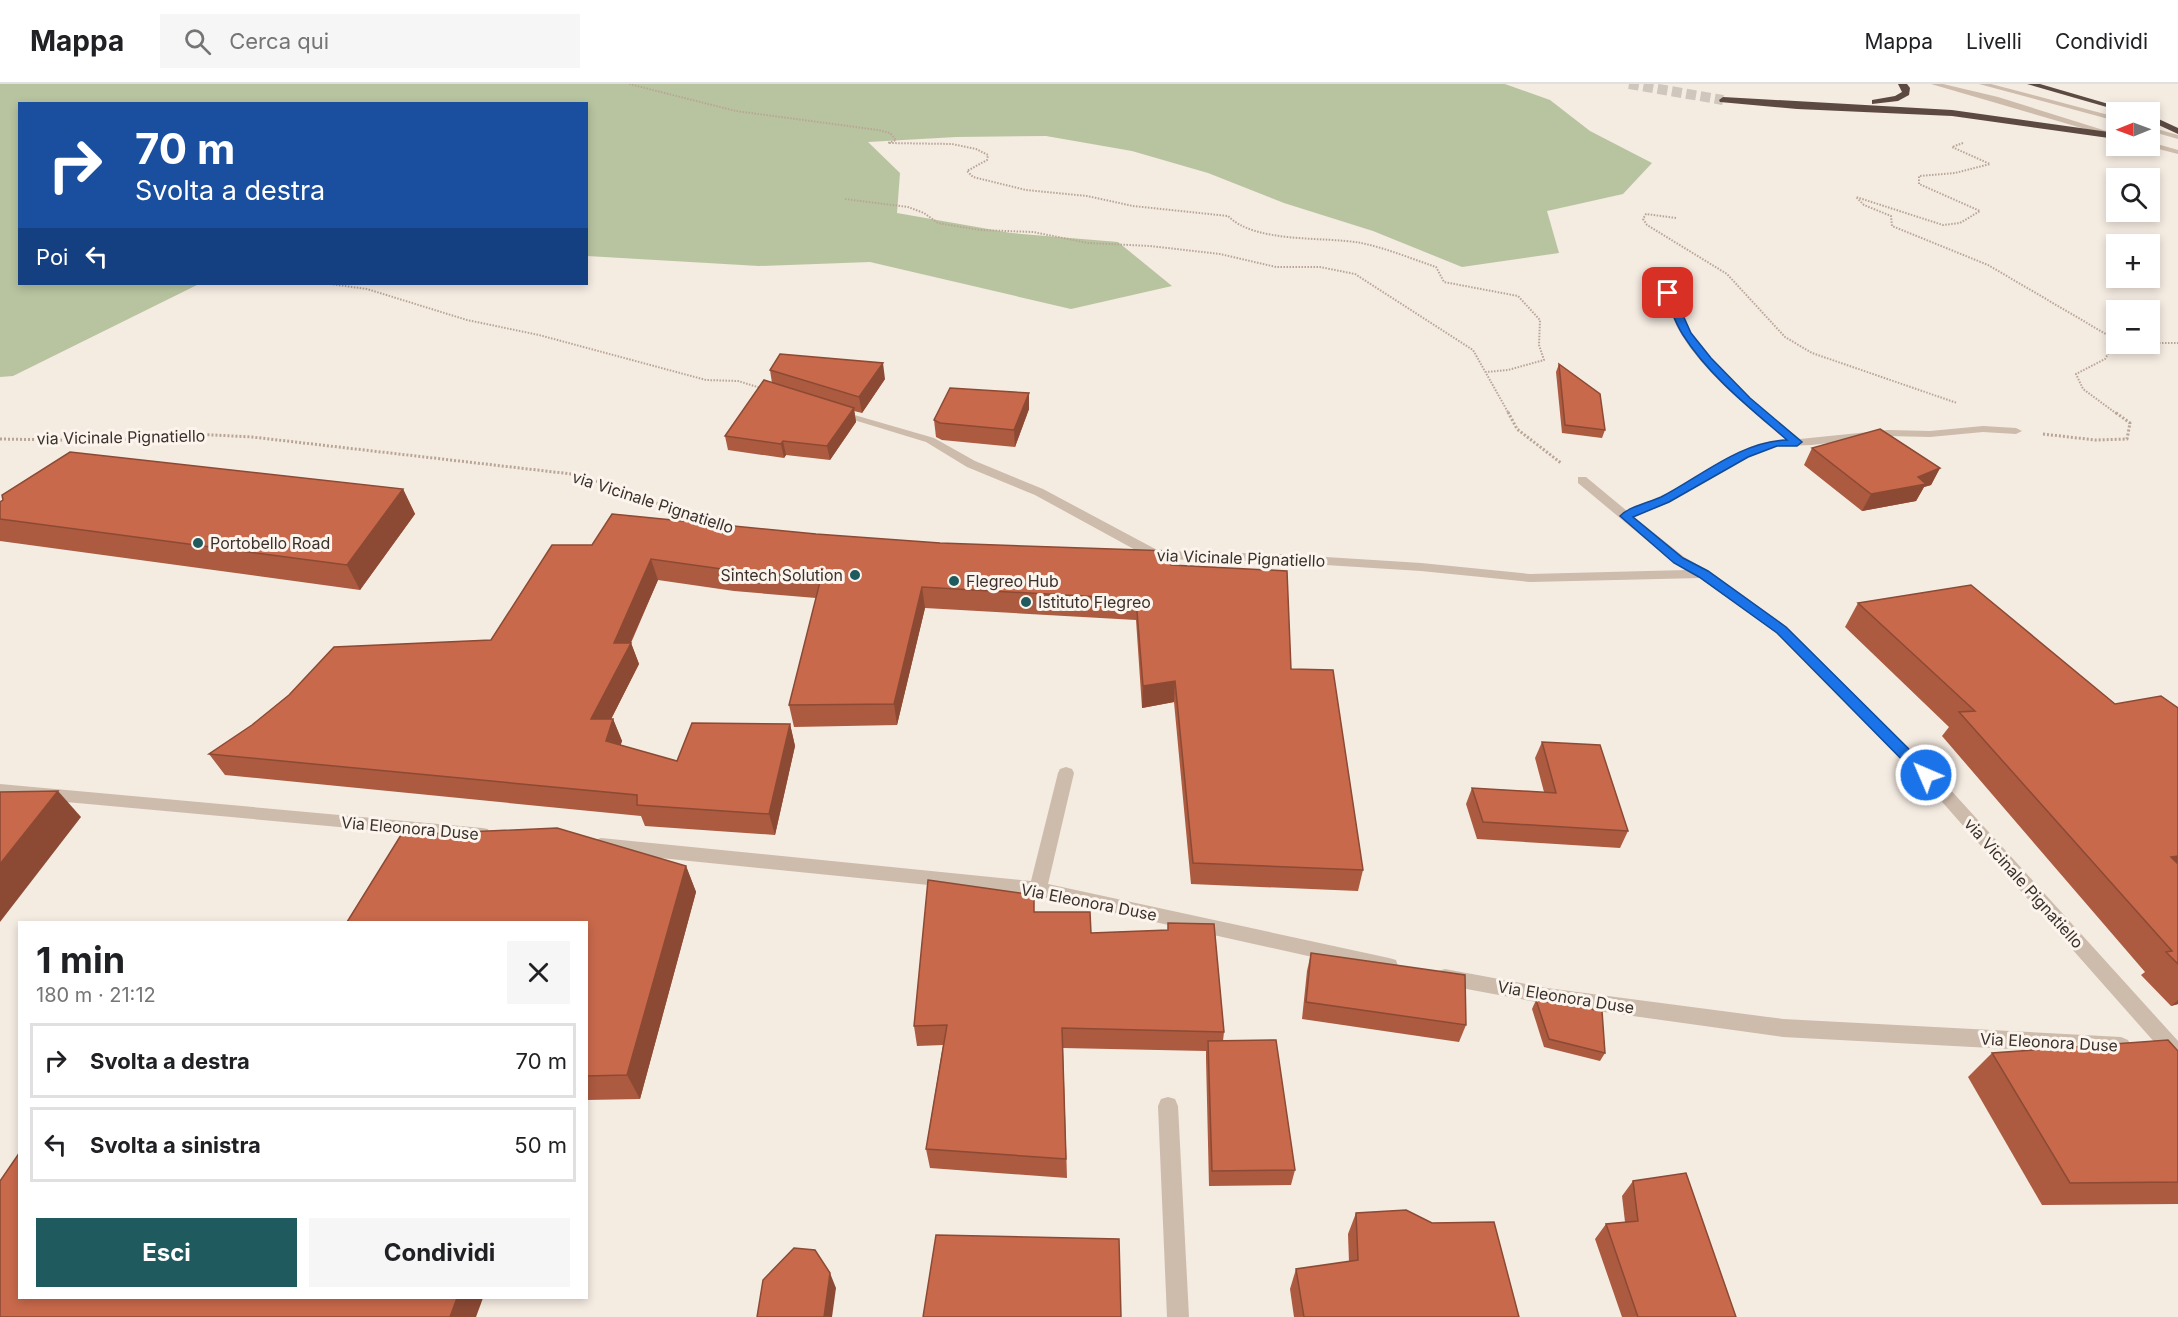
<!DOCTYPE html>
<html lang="it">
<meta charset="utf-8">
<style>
body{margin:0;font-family:Inter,sans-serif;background:#f6f6f6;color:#202124;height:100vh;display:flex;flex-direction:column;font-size:22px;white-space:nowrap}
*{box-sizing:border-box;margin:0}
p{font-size:20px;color:#757577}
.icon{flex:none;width:33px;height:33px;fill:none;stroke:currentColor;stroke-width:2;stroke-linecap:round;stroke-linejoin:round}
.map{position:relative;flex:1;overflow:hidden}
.side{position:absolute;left:18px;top:837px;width:570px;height:378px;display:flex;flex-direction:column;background:#fff;border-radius:0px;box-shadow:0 3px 9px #0003}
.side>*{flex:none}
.guide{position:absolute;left:18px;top:18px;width:570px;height:183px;border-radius:0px;box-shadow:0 3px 9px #0003;background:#1a4fa0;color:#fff;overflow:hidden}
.needle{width:39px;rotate:269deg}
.controls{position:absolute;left:2106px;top:18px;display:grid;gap:12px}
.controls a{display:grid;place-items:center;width:54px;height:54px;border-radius:0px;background:#fff;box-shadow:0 3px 9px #0003;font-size:30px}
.pin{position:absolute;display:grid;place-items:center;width:51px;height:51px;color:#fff;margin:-26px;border-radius:12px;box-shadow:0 3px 9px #0006}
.me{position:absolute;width:66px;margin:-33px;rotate:315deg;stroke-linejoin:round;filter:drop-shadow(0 0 4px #0008)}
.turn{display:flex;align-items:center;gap:21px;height:126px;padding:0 18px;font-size:27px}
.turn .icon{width:78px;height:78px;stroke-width:2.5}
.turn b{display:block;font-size:42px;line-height:51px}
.then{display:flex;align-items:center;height:57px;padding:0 18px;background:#0003;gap:12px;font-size:22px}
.round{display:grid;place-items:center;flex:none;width:63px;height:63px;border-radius:0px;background:#f6f6f6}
.summary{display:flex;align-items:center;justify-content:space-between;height:102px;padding:0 18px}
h1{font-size:36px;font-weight:700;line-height:45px}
.cta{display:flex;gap:12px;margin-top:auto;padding:12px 18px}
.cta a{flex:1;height:69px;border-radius:0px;background:#1f5a5e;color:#fff;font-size:24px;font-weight:700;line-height:69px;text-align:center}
.cta a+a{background:#f6f6f6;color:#202124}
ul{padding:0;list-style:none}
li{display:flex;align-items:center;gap:18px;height:75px;margin:0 12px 9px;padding:0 6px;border:3px solid #e0e0e0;border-radius:0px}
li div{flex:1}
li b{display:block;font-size:22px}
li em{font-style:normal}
header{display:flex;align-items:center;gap:36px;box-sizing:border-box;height:84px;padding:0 30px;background:#fff;border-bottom:2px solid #e0e0e0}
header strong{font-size:28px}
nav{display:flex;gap:33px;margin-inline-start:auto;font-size:21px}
.search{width:420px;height:54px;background:#f6f6f6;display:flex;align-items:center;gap:15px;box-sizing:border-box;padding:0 21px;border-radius:0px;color:#757577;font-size:22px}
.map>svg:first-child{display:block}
.green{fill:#b8c4a0}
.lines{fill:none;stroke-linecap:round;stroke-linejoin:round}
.highway-tunnel{stroke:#cfc6bd;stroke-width:10;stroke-dasharray:10 4.5;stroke-linecap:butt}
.path-far1{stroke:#b9a596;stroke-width:2;stroke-dasharray:1.5 1.5;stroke-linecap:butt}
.path{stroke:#b9a596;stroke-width:3;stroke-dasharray:2 2;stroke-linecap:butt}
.minor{fill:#cdbbac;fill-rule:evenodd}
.highway{fill:#5c4a42;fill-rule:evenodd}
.wall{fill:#ac5a40}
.shaded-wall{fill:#8c4a34}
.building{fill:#c8694b;stroke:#8c4a34;stroke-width:1.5}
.route{fill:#1a73e8;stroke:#114b97;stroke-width:1.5}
.poi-dot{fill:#1f5a5e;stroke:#fbf5ee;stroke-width:2}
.labels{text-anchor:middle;stroke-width:6;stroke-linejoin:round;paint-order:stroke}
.street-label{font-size:16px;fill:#3b302b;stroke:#fbf5ee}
.poi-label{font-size:16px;fill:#3b302b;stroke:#fbf5ee;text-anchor:start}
</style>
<header>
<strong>Mappa</strong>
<div class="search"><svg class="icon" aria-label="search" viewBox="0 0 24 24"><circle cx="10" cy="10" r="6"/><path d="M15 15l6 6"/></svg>Cerca qui</div>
<nav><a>Mappa</a><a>Livelli</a><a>Condividi</a></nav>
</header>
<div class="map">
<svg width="2178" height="1233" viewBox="0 0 2178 1233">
<rect width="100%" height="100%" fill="#f4ebe1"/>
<path class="green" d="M0 0H1505L1550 16 1590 47 1652 79 1623 110 1547 127 1559 169 1462 183 1373 147 1284 119 1208 89 1132 67 1046 52 956 53 868 58 900 89 897 129 1011 149 1118 158 1172 202 1071 225 870 178 759 182 587 172 586 20H20V200H199L13 292 0 293Z"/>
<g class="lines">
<path class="highway-tunnel" d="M1629 0 1723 16"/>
<g class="path-far1">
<path d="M629 0 736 27 878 46 890 49 896 56 888 59 952 60 976 65 988 71 987 76 967 87 973 93 1026 106 1087 112 1133 122 1228 132C1256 160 1324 152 1361 159 1386 164 1412 175 1436 183L1444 198 1518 212 1540 236 1539 261 1544 276 1508 286 1486 288"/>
<path d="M1963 59 1952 63 1990 80 1955 89 1919 92V100L1980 127 1960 139 1943 141 1856 113 1864 121 1891 132 1892 142 1988 181 2116 256"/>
<path d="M845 115 908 123 924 129 938 139 980 146 1033 148 1088 159 1150 162 1220 170 1276 183H1320L1355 190 1473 266 1509 330"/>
<path d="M1676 134 1646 130 1643 135 1647 141 1727 190 1785 253 1812 269 1957 319"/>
<path d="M330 200 367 205 467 236 539 251 706 296 738 297 764 305"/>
<path d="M2116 256 2105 275 2076 290 2083 305 2117 330"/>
<path d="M2150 259H2178"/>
</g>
<g class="path">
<path d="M1508 328 1517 345 1561 379"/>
<path d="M2043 350 2095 356 2127 355 2130 339 2115 328"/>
<path d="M0 355 109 357 175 349 252 353 580 391 716 441"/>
</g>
<g class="minor">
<path d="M1931 0H1943L1998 13 2116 50V54Z"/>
<path d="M1979 0H1991L2116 33V37Z"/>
<path d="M2150 43 2178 51V55L2150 47Z"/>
<path d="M2150 58 2178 66V70L2147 62Z"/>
<path d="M1659 192 1667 194C1675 212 1681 232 1691 249 1717 292 1762 324 1800 355L1888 346 1930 347 1983 342 2016 344 2022 347 2016 350 1983 348 1930 353 1888 352 1812 361 1778 362 1748 374 1669 419 1634 433 1684 473 1709 487 1787 543 1948 703 2178 957V980L2171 977 1936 711 1777 549 1701 494 1530 498 1421 487 1278 478 1152 475 1035 411 967 383 926 358 831 329 837 326 934 354 975 377 1043 405 1159 467 1278 470 1421 479 1530 490 1687 486 1674 479 1578 399V393H1586L1627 427C1638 422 1650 418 1661 413 1701 393 1741 356 1787 355 1749 324 1707 292 1681 250 1671 232 1665 213 1657 194Z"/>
<path d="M1066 683 1072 685 1074 689 1048 800 1389 874 1396 876 1398 882 1396 888 1389 890 1038 812 601 768 595 766 593 761 595 756 601 754 1031 797 1058 689 1060 685Z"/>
<path d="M0 700 482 744 488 745 490 750 488 755 482 756 0 712Z"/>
<path d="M1445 885 1547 904 1783 935 2121 953 2128 956 2131 962 2128 968 2121 971 1783 953 1547 920 1445 901 1438 899 1436 893 1438 887Z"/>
<path d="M1168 1013 1175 1015 1178 1022 1189 1233H1167L1158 1022 1161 1015Z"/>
</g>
<g class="highway">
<path d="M1898 0H1907L1910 4 1909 11 1898 17 1872 20V16L1895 12 1902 8Z"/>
<path d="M2027 0H2040L2136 28H2124Z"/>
<path d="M1723 13 1952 26 2116 49V55L1952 32 1797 25 1720 18 1719 16Z"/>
<path d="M2150 31 2178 44V50L2150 37Z"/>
</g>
</g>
<g class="wall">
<path d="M1559 280 1605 346 1602 354 1562 349 1556 288Z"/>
<path d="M770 286 885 295 862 329 854 327 856 338 830 376 786 371 784 374 728 366 725 352 772 299Z"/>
<path d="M1029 309V325L1015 363 942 356 936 353 934 336Z"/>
<path d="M1812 364 1940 384 1931 401 1924 403 1916 417 1862 427 1804 381Z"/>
<path d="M403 405 415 430 360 506 0 457V418Z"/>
<path d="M816 450 1171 481 1291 585 1363 786 1358 807 1191 800 1174 618 1142 624 1136 536 925 524 897 641 794 643 789 621 816 514 734 507 658 496 631 559 639 580 611 635H613L622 657 620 661 677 677 790 640 795 662 775 751 645 742 641 732 225 691 209 670 491 556 592 461Z"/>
<path d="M1858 519 2115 620 2178 624V920L2171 922 2141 891 2145 888 1942 652 1949 643 1845 543Z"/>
<path d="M1542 658 1628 747 1620 764 1477 755 1466 720 1472 704 1544 708 1535 674Z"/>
<path d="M686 782 696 808 640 1015 586 1016V838Z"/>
<path d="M1035 828 1091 849 1168 846V839L1224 948 1223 957 1295 1086 1291 1101 1209 1102 1206 974V967L1063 964 1067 1094 930 1084 926 1065 943 961 917 962 914 942Z"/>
<path d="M1311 869 1466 941 1459 958 1302 935 1307 887Z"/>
<path d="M1536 916 1605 969 1600 977 1544 963 1532 925Z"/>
<path d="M2178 967V1120L2042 1121 1968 993 1992 969Z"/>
<path d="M1633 1097 1736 1233H1622L1595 1155 1606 1140 1625 1138 1622 1112Z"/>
<path d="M1356 1129 1519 1233H1294L1290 1205 1296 1185 1349 1178 1348 1150Z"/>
</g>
<g class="shaded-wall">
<path d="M883 279 885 295 862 329 859 313Z"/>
<path d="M1029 309V325L1015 363 1014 346Z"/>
<path d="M854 324 856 338 830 376 827 362Z"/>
<path d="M783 357 786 371 784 374 781 360Z"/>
<path d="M1940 384 1931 401 1924 403 1916 417 1862 427 1871 410Z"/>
<path d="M403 405 415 430 360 506 347 481Z"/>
<path d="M651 475 658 496 628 564 631 559 639 580 600 657 591 635 614 559Z"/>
<path d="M922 503 925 524 897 641 894 620Z"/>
<path d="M1175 597 1174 618 1142 624 1143 602Z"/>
<path d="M613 635 622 657 615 679 606 657Z"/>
<path d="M790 640 795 662 775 751 769 730Z"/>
<path d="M58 707 81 733 0 838V780Z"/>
<path d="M2178 772V790L2171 773Z"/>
<path d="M686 782 696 808 640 1015 627 991Z"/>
<path d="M2178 916V920L2171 922Z"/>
<path d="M830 1189 836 1204 832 1233H824Z"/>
<path d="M457 1214H483L476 1233H450Z"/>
</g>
<g class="building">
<path d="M780 270 883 279 859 313 770 286Z"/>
<path d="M1559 280 1600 310 1605 346 1565 341Z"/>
<path d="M764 296 854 324 827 362 783 357 781 360 725 352Z"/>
<path d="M950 304 1029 309 1014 346 940 339 934 336Z"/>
<path d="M1880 345 1940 384 1918 393 1926 400 1871 410 1812 364Z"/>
<path d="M70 368 403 405 347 481 0 435V418L3 416 2 411Z"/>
<path d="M612 430 816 450 940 459 1171 467V481L1287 487 1291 585 1333 586 1363 786 1193 779 1175 597 1143 602 1136 515 922 503 894 620 789 621 821 494 729 486 651 475 614 559H631L591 635H613L606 657 677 677 692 639 790 640 769 730 637 721V711L209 670 252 641 289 611 334 563 491 556 552 461H592Z"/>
<path d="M1971 501 2115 620 2161 612 2178 624V772L2171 773 2178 780V880L2166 868 2172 867 1959 628 1975 627 1858 519Z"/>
<path d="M1542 658 1600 661 1628 747 1483 738 1472 704 1556 709Z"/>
<path d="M58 707 0 780V708Z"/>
<path d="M557 744 686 782 627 991 586 992V838H347L401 751Z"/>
<path d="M928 796 1034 811V828H1090L1091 849 1168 846V839L1214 840 1224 948 1062 944 1066 1075 926 1065 947 941 914 942Z"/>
<path d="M1311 869 1465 891 1466 941 1306 918Z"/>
<path d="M1536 916 1602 927 1605 969 1549 955Z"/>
<path d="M1276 956 1295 1086 1212 1087 1208 957Z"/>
<path d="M2168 956 2178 967V1098L2070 1099 1992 969Z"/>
<path d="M20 1068V1214H457L450 1233H0V1097Z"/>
<path d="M1686 1089 1736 1233H1638L1606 1140 1638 1137 1633 1097Z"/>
<path d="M1406 1126 1432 1139 1494 1138 1519 1233H1304L1296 1185 1358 1176 1356 1129Z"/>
<path d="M936 1151 1119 1155 1121 1233H923Z"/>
<path d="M794 1164 815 1166 830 1189 824 1233H757L763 1196Z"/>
</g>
<path class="route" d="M1665 207 1673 209 1691 249 1711 274 1750 314 1802 358 1797 362H1777L1748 373 1669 418 1633 433 1683 474 1708 487 1786 543 1931 687 1933 691 1931 695H1921L1777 549 1699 493 1674 479 1620 432C1630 422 1648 419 1661 413 1700 393 1741 357 1787 356 1750 324 1709 292 1683 251 1675 239 1670 223 1664 209Z"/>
<g class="poi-dot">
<circle cx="198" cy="459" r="6"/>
<circle cx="855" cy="491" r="6"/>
<circle cx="954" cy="497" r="6"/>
<circle cx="1026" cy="518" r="6"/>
</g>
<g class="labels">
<g class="street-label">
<text transform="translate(121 353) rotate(-1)" y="6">via Vicinale Pignatiello</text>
<text transform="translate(653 418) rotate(18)" y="6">via Vicinale Pignatiello</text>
<text transform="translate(1241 474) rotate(2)" y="6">via Vicinale Pignatiello</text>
<text transform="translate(410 744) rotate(5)" y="6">Via Eleonora Duse</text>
<text transform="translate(2024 799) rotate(48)" y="6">via Vicinale Pignatiello</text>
<text transform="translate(1089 818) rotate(11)" y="6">Via Eleonora Duse</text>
<text transform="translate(1566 913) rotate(9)" y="6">Via Eleonora Duse</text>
<text transform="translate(2049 958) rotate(3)" y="6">Via Eleonora Duse</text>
</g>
<g class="poi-label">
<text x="210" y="465">Portobello Road</text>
<text x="843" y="497" text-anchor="end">Sintech Solution</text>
<text x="966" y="503">Flegreo Hub</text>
<text x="1038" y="524">Istituto Flegreo</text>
</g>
</g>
</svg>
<div class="controls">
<a><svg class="needle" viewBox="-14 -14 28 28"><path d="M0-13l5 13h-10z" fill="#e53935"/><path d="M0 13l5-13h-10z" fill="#757577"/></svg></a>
<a><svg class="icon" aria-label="search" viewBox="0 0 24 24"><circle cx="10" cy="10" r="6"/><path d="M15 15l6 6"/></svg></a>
<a>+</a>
<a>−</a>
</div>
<div class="pin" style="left:1668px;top:209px;background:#d93025"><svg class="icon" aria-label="arrive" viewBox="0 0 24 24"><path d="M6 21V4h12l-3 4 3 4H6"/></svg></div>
<svg class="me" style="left:1926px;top:691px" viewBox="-20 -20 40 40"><circle r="17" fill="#1a73e8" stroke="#fff" stroke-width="3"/><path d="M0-11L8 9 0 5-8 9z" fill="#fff"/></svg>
<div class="guide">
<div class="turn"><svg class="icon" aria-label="right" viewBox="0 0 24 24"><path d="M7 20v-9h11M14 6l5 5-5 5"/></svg><div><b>70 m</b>Svolta a destra</div></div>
<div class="then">Poi<svg class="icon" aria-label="left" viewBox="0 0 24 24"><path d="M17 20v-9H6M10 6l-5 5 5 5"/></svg></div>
</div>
<section class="side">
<div class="summary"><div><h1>1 min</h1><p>180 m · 21:12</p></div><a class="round"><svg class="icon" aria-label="close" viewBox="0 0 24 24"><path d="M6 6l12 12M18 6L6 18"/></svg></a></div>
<ul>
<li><svg class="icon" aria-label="right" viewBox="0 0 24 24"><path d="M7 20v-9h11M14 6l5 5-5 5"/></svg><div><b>Svolta a destra</b></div><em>70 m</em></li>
<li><svg class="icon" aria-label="left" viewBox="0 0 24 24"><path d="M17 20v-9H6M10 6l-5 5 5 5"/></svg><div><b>Svolta a sinistra</b></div><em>50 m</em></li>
</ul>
<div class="cta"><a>Esci</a><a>Condividi</a></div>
</section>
</div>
